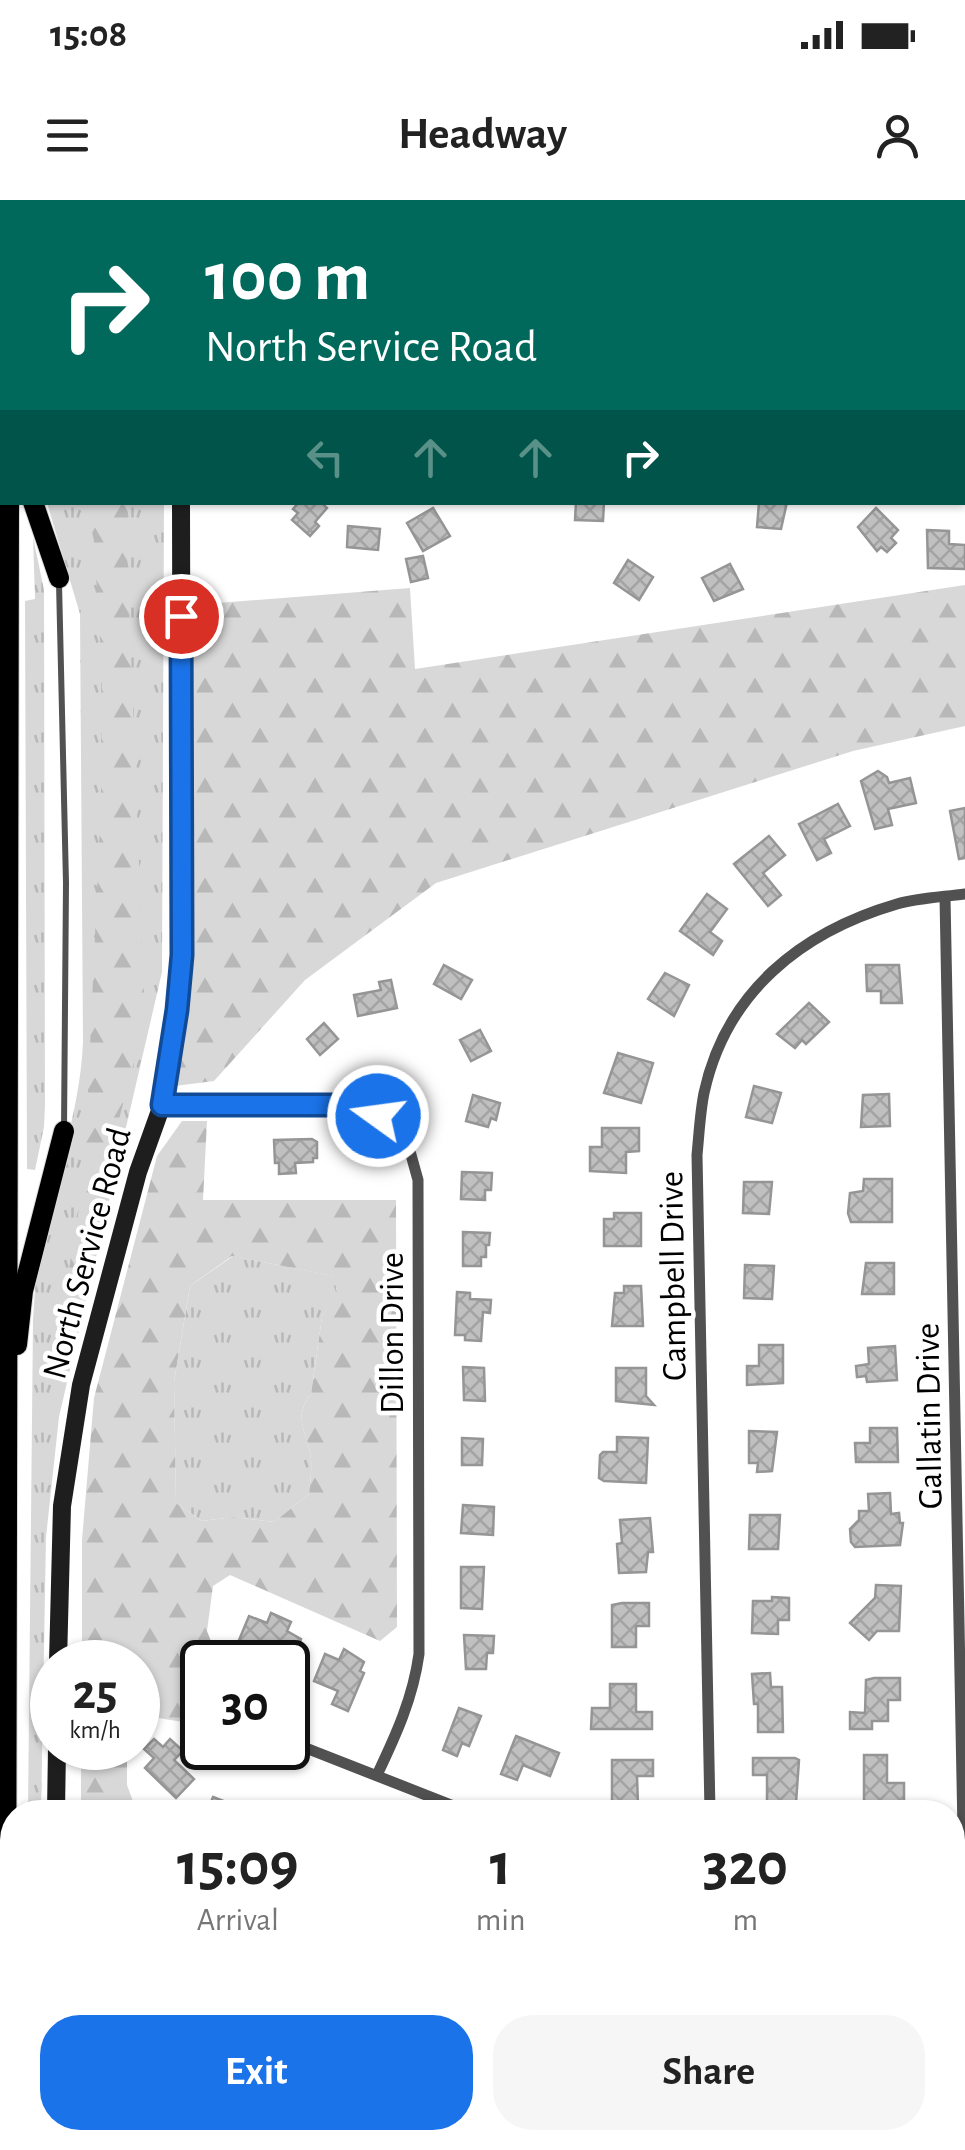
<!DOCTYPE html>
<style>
body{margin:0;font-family:"Alegreya Sans",sans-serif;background:#f6f6f6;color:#222;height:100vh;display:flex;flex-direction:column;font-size:38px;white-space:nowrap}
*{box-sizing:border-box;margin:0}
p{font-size:32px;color:#767676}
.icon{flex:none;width:55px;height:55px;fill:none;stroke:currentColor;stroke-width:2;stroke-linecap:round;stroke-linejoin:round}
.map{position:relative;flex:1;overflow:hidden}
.panel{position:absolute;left:0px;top:1600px;width:965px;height:350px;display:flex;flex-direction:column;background:#fff;border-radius:40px 40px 0 0;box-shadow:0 2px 8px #0004}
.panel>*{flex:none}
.banner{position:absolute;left:0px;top:0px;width:965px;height:305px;box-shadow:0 2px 8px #0004;background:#00695c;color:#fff;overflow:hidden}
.speed{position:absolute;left:30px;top:1440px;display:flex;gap:20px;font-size:50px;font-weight:700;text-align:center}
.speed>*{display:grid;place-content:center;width:130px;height:130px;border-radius:50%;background:#fff;box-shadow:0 2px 8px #0004;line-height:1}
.speed small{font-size:25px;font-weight:400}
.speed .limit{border:5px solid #111;border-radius:15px;background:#fff;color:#111}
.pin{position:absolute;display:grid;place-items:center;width:85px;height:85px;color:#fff;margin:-42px;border:5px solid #fff;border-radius:50%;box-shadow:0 2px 10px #0007}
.me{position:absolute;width:110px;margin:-55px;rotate:284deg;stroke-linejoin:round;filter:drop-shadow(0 0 8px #0008)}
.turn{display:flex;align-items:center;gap:35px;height:210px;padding:0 40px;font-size:45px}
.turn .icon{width:130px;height:130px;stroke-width:2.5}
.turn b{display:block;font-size:70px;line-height:85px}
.lanes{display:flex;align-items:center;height:95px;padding:0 40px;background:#0003;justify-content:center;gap:50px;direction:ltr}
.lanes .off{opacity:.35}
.eta{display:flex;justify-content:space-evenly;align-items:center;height:170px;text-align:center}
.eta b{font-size:60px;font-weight:700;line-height:70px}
.button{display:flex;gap:20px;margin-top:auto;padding:20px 40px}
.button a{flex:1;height:115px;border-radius:40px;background:#1a73e8;color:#fff;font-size:40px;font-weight:700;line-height:115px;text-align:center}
.button a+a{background:#f6f6f6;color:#222}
.status{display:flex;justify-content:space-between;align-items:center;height:70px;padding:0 50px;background:#fff;direction:ltr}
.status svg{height:28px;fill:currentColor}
header{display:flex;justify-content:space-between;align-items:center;height:130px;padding:0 40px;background:#fff;font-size:45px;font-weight:700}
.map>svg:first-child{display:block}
.grass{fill:url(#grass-tufts)}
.forest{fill:url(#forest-firs);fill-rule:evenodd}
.building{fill:url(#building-cross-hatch);stroke:#959595;stroke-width:2.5}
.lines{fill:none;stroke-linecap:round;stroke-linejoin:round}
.motorway-casing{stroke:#dbdbdb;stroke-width:22}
.service{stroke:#515151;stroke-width:6}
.minor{stroke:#515151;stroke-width:11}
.secondary{stroke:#1e1e1e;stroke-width:18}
.motorway{stroke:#000;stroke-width:20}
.route-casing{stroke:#114b97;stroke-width:25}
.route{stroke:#1a73e8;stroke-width:18}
.labels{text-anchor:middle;stroke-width:9;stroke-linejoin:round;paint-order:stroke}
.street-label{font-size:35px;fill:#000;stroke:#fff}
</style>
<div class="status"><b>15:08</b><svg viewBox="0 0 49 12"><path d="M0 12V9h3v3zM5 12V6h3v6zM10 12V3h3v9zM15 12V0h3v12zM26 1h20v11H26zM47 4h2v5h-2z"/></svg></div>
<header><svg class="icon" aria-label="menu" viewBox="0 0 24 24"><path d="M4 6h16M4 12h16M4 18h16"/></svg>Headway<svg class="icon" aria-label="person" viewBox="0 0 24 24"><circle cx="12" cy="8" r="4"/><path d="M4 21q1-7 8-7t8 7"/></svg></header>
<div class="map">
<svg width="965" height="1950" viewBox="0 0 965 1950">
<defs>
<pattern id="grass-tufts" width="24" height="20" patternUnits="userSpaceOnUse" patternTransform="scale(2.5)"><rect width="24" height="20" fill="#d8d8d8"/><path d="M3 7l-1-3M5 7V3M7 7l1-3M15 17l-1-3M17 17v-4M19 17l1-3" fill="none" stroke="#b8b8b8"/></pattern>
<pattern id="forest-firs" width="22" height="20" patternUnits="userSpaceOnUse" patternTransform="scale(2.5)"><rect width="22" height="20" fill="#d8d8d8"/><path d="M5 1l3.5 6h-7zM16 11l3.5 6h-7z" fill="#b8b8b8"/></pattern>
<pattern id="building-cross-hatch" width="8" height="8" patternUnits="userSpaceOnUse" patternTransform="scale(2.5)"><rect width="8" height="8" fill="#c0c0c0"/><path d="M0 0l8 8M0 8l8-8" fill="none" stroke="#a3a3a3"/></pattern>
</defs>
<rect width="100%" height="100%" fill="#fff"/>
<g class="grass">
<path d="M47 303H164L162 772 59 1217 46 1337 41 1612H28L33 1120C35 1097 35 1072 40 1049 54 980 80 913 83 842L80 414Z"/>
<path d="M33 337 44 390 45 905 44 927 35 970 27 969 25 401 35 399Z"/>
<path d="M233 1056 334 1076 337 1092 322 1117 311 1194C291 1219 309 1234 311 1259 312 1270 310 1283 309 1294L274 1322 233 1317 202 1321 176 1303 174 1182 190 1086Z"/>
</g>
<g class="forest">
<path d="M86 303H128L127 350 145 820 51 1179 84 978 101 604 102 472 94 341Z"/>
<path d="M965 385V526L853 551 436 683 305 780 214 881 175 886 194 758 193 405 410 388 415 469Z"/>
<path d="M182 921H207L203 1000H396L397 1427 380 1441 230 1375 213 1386 207 1431 219 1462H202V1525L152 1517 138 1524V1462H82V1340L94 1198 157 956ZM232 1056 333 1076 337 1091 322 1117 311 1194C291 1219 309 1234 311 1259 312 1270 310 1283 309 1294L274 1322 233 1317 202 1321 176 1303 174 1182 190 1086Z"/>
<path d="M81 1548H127V1585L137 1612H81Z"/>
</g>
<g class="building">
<path d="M299 302H321L327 308 315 322 319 326 310 336 292 320 298 313 293 309Z"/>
<path d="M576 302H604L603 321 575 320Z"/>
<path d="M759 302H787L781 329 757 327Z"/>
<path d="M433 308 450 336 423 351 407 323Z"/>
<path d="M876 308 898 330 891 338 896 343 887 352 881 347 877 351 858 327Z"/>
<path d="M348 326 380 329 378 350 347 347Z"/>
<path d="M927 330 949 331V344L965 345V369L928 368Z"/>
<path d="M423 356 428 378 411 382 406 359Z"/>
<path d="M628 360 653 377 639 400 614 383Z"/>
<path d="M730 364 743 389 714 401 702 378Z"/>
<path d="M878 571 887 577 889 583 910 578 916 603 888 609 892 625 875 629 861 581Z"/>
<path d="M838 604 850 626 824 639 831 653 817 660 799 624Z"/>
<path d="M965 608V658L959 659 950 611Z"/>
<path d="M769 636 785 655 763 673 781 695 768 706 734 664Z"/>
<path d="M707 694 727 709 710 732 722 741 713 755 680 731Z"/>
<path d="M444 765 472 780 461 799 434 784Z"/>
<path d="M866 765H899L902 803H881V791H867Z"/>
<path d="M665 773 689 785 674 816 648 799Z"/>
<path d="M391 780 397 808 358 816 354 795 381 790 379 782Z"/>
<path d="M809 803 829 822 806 844 802 840 795 848 777 834Z"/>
<path d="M324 823 338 839 320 855 307 839Z"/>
<path d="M480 830 491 851 471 861 460 840Z"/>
<path d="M618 853 653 863 641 903 604 893Z"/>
<path d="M754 886 781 893 772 923 746 917Z"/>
<path d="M889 894 890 926 861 927 863 895Z"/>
<path d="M473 895 500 903 496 920 491 918 488 927 466 921Z"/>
<path d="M602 928H639V951L626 952V973L590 971V947H602Z"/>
<path d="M312 939 317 942V958H313V962L295 963 296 973 279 974V963H275L274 940Z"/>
<path d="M462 972 492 973 491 990H485V1000L461 999Z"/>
<path d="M864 979H892V1022H851L848 1013 850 993 863 991Z"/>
<path d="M744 982H772L769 1014 743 1013Z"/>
<path d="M614 1013H641V1046H604V1019H614Z"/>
<path d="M463 1032 490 1033 489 1045H486V1057H481V1066H463Z"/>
<path d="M866 1063H894V1094H862Z"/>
<path d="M745 1065 774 1066 772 1099 744 1098Z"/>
<path d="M624 1086H641L643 1126H612L615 1093H624Z"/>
<path d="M457 1092 470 1093V1099L491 1100 490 1113 483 1112 481 1141 465 1140V1135H455Z"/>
<path d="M759 1145H783V1183L747 1185V1166H759Z"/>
<path d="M895 1146 897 1180 867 1182 866 1176 857 1177 856 1166 869 1164 868 1148Z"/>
<path d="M463 1167 484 1168 485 1201 464 1200Z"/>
<path d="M616 1168H646V1196L654 1205 616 1201Z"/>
<path d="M870 1228H897L898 1262H856L855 1243H870Z"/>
<path d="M749 1231 777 1232 772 1271 757 1272 758 1263H749Z"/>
<path d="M617 1237 648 1238 646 1283 604 1281 599 1278 600 1255 603 1252H617Z"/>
<path d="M462 1238 483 1239 482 1265H462Z"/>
<path d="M890 1293 891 1314 899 1313 900 1323H903L900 1345 855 1347 851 1342 850 1329 859 1320V1311H869L868 1294Z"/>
<path d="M463 1305 494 1307 493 1335 461 1333Z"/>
<path d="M750 1315H780L778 1349H749Z"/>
<path d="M650 1318 653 1352H648L646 1372 619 1373 617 1344 622 1343 620 1320Z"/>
<path d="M461 1367H484L482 1409 461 1408Z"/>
<path d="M876 1385 901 1386 899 1431H877L869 1440 850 1423 875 1398Z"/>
<path d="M772 1397 789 1398V1420H778V1434L752 1433 753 1401H772Z"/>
<path d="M622 1403H649V1426H636V1447H612V1405Z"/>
<path d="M271 1413 291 1422 287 1431 301 1439 293 1464 239 1440 249 1416 267 1423Z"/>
<path d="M464 1435 494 1436 493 1453H487L486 1469H466Z"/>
<path d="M344 1449 364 1462 360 1471 364 1473 348 1511 332 1504 338 1491 314 1481 325 1454 339 1460Z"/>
<path d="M770 1473 771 1487H782L783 1532H758V1504H754L752 1474Z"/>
<path d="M874 1478H900V1500H888V1521H872V1529H850V1512L865 1513 866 1480Z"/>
<path d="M610 1484H636V1512H652V1529H591L592 1508H610Z"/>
<path d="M459 1508 481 1516 469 1546 462 1543 457 1556 443 1550Z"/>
<path d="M516 1536 559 1553 550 1576 523 1565 517 1580 501 1574Z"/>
<path d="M154 1539 163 1547 170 1539 183 1551 174 1560 194 1579 176 1598 145 1568 154 1558 144 1549Z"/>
<path d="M864 1555H887V1583H904V1602H864Z"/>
<path d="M753 1558H795L799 1560 796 1603H767V1575H753Z"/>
<path d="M612 1560H653V1576H637L638 1605H612Z"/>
<path d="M213 1597 252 1612H207Z"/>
<path d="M163 1938H183L182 1950H162Z"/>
<path d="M661 1938H678L679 1950H663Z"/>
</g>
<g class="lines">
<defs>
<g id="motorway">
<path d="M8 0V2"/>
<path d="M33 302 59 378"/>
<path d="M17 1145 23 1091 64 931"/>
<path d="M2 1950 6 1826 9 302"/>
</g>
</defs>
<use href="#motorway" class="motorway-casing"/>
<path class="service" d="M59 383 66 683 64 930"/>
<g class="minor">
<path d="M664 0V2"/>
<path d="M943 0V2"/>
<path d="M367 2V0"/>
<path d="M945 697 965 1735"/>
<path d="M162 905H347L378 916 408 944 418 980 419 1454C413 1498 396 1535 377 1575"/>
<path d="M378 916 401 880"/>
<path d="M288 1541 469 1612"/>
<path d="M710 1612 697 955C699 935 700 913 704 893 726 792 801 732 897 704 918 698 943 697 965 694"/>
<path d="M537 1938 553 1950"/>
<path d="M256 1950V1938"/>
<path d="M615 1950 626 1938"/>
</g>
<g class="secondary">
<path d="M180 0V2"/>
<path d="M58 1462 62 1306 81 1185 138 972 162 905 182 755 181 302"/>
<path d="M56 1612 57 1548"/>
<path d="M51 1950 52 1938"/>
</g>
<use href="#motorway" class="motorway"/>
</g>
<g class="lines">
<defs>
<path id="route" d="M181 416 182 755 177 810 162 905H347L378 916"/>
</defs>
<use href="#route" class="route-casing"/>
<use href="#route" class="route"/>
</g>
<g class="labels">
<g class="street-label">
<text transform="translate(86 1053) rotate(-75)" y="12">North Service Road</text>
<text transform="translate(672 1076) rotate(-91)" y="12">Campbell Drive</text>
<text transform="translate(391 1133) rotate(-90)" y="12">Dillon Drive</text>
<text transform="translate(928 1216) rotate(-91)" y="12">Gallatin Drive</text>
</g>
</g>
</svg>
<div class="speed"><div>25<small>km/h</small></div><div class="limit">30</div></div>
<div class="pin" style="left:181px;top:416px;background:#d93025"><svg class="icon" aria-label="arrive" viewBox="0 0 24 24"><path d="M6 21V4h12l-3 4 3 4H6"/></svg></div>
<svg class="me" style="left:378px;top:916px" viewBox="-20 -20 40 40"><circle r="17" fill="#1a73e8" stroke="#fff" stroke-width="3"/><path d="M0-11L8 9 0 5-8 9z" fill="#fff"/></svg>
<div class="banner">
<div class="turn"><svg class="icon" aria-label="right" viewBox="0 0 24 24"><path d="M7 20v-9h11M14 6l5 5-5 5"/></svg><div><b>100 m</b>North Service Road</div></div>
<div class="lanes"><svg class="icon off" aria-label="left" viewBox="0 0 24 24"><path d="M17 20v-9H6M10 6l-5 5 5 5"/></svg><svg class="icon off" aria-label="ahead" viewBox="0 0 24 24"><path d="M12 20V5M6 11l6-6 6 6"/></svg><svg class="icon off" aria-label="ahead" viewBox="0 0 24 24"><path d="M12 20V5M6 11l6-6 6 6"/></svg><svg class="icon" aria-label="right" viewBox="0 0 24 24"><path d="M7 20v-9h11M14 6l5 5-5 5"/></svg></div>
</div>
<section class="panel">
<div class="eta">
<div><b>15:09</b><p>Arrival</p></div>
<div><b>1</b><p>min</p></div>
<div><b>320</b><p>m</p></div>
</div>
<div class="button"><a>Exit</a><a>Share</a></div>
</section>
</div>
